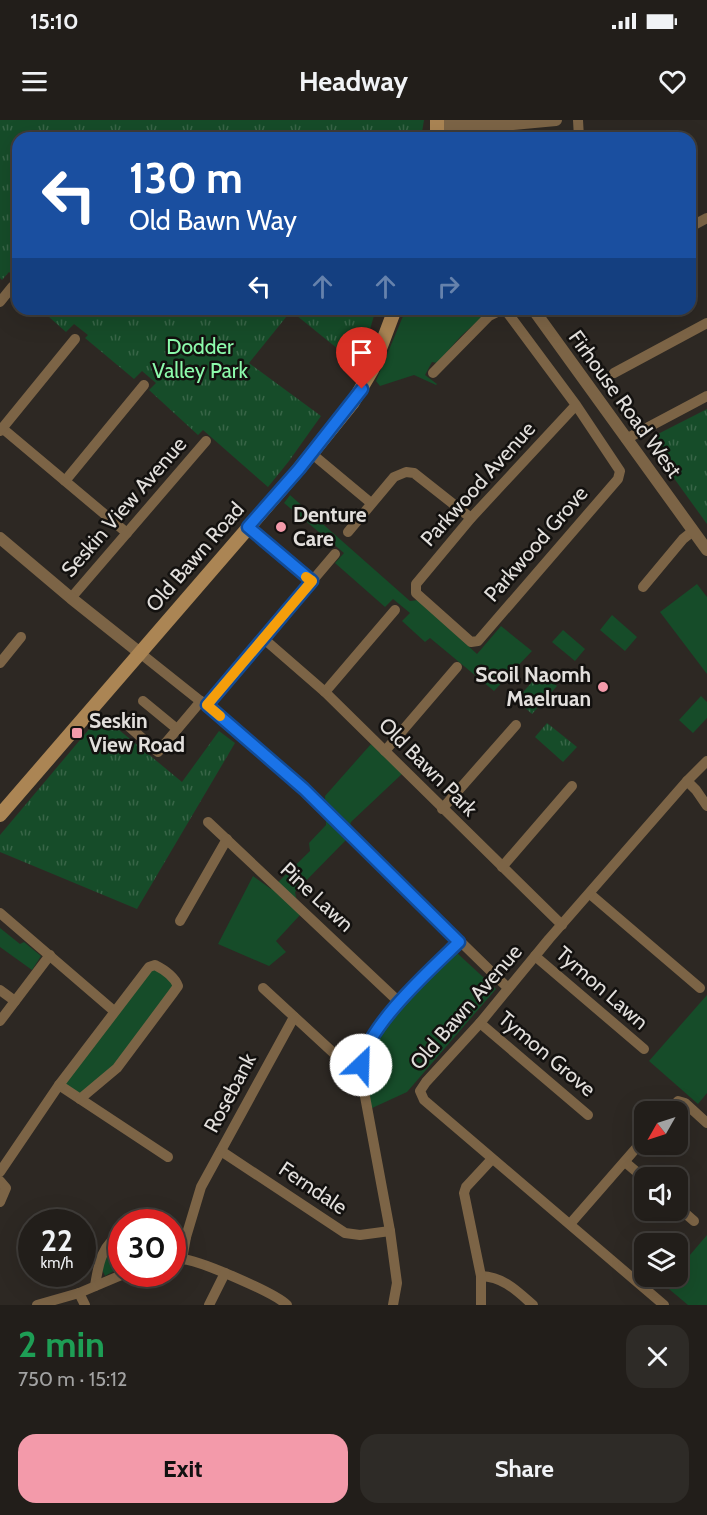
<!DOCTYPE html>
<meta charset="utf-8">
<style>
body{margin:0;font-family:Cabin,sans-serif;background:#2e2b27;color:#f1f3f6;height:100vh;display:flex;flex-direction:column;font-size:22px;white-space:nowrap}
*{box-sizing:border-box;margin:0}
p{font-size:20px;color:#a2a2a2}
.icon{flex:none;width:33px;height:33px;fill:none;stroke:currentColor;stroke-width:2;stroke-linecap:round;stroke-linejoin:round}
.map{position:relative;height:1185px;overflow:hidden}
.side{display:flex;flex-direction:column;background:#221e1a;flex:1}
.side>*{flex:none}
.top-card{position:absolute;left:12px;top:12px;width:684px;height:183px;border-radius:18px;box-shadow:0 6px 24px #0002,0 0 0 2px #3f3c39;background:#1a4fa0;color:#fff;overflow:hidden}
.needle{width:39px;rotate:231deg}
.controls{position:absolute;left:634px;top:981px;display:grid;gap:12px}
.controls a{display:grid;place-items:center;width:54px;height:54px;border-radius:12px;background:#221e1a;box-shadow:0 6px 24px #0002,0 0 0 2px #3f3c39;font-size:30px}
.speed{position:absolute;left:18px;top:1089px;display:flex;gap:12px;font-size:30px;font-weight:700;text-align:center}
.speed>*{display:grid;place-content:center;width:78px;height:78px;border-radius:50%;background:#221e1a;box-shadow:0 6px 24px #0002,0 0 0 2px #3f3c39;line-height:1}
.speed small{font-size:15px;font-weight:400}
.speed .limit{border:9px solid #d22;background:#fff;color:#111}
.pin{position:absolute;display:grid;place-items:center;width:51px;height:51px;color:#fff;margin:-62px -26px;border-radius:50% 50% 50% 0;rotate:-45deg;box-shadow:0 0 6px #0007}
.pin .icon{rotate:45deg}
.me{position:absolute;width:66px;margin:-33px;rotate:24deg;stroke-linejoin:round;filter:drop-shadow(0 0 4px #0008)}
.turn{display:flex;align-items:center;gap:21px;height:126px;padding:0 18px;font-size:27px}
.turn .icon{width:78px;height:78px;stroke-width:2.5}
.turn b{display:block;font-size:42px;line-height:51px}
.lanes{display:flex;align-items:center;height:57px;padding:0 18px;background:#0003;justify-content:center;gap:30px;direction:ltr}
.lanes .off{opacity:.35}
.round{display:grid;place-items:center;flex:none;width:63px;height:63px;border-radius:18px;background:#2e2b27}
.head{display:flex;align-items:center;justify-content:space-between;height:102px;padding:0 18px}
h1{font-size:36px;font-weight:800;line-height:45px;color:#1e9e55}
.action{display:flex;gap:12px;margin-top:auto;padding:12px 18px}
.action a{flex:1;height:69px;border-radius:18px;background:#f39aaa;color:#111;font-size:24px;font-weight:800;line-height:69px;text-align:center}
.action a+a{background:#2e2b27;color:#f1f3f6}
.status{display:flex;justify-content:space-between;align-items:center;height:42px;padding:0 30px;background:#221e1a;direction:ltr}
.status svg{height:16px;fill:currentColor}
header{display:flex;justify-content:space-between;align-items:center;height:78px;padding:0 18px;background:#221e1a;font-size:27px;font-weight:800}
.map>svg:first-child{display:block}
.grass{fill:#164c29}
.park{fill:url(#park-tufts)}
.lines{fill:none;stroke-linecap:round;stroke-linejoin:round}
.minor{stroke:#7c6446;stroke-width:10}
.tertiary{stroke:#7c6446;stroke-width:12}
.secondary{stroke:#ab8554;stroke-width:14}
.route-casing{stroke:#114b97;stroke-width:15}
.route{stroke:#1a73e8;stroke-width:10}
.slow{stroke:#f59e0b;stroke-width:10}
.poi-dot{fill:#f39aaa;stroke:#13110f;stroke-width:2}
.labels{text-anchor:middle;stroke-width:5;stroke-linejoin:round;paint-order:stroke}
.park-label{font-size:21px;fill:#8cfaab;stroke:#13110f}
.street-label{font-size:21px;fill:#e2dfdc;stroke:#13110f}
.poi-label{font-size:21px;font-weight:bold;fill:#e2dfdc;stroke:#13110f;text-anchor:start}
</style>
<div class="status"><b>15:10</b><svg viewBox="0 0 49 12"><path d="M0 12V9h3v3zM5 12V6h3v6zM10 12V3h3v9zM15 12V0h3v12zM26 1h20v11H26zM47 4h2v5h-2z"/></svg></div>
<header><svg class="icon" aria-label="menu" viewBox="0 0 24 24"><path d="M4 6h16M4 12h16M4 18h16"/></svg>Headway<svg class="icon" aria-label="heart" viewBox="0 0 24 24"><path d="M12 20l-8-8c-3-5 5-10 8-4 3-6 11-1 8 4z"/></svg></header>
<div class="map">
<svg width="707" height="1185" viewBox="0 0 707 1185">
<defs>
<pattern id="park-tufts" width="24" height="20" patternUnits="userSpaceOnUse" patternTransform="scale(1.5)"><rect width="24" height="20" fill="#164c29"/><path d="M3 7l-1-3M5 7V3M7 7l1-3M15 17l-1-3M17 17v-4M19 17l1-3" fill="none" stroke="#386547"/></pattern>
</defs>
<rect width="100%" height="100%" fill="#2d2823"/>
<g class="grass">
<path d="M406 189H491L461 216 437 243 432 242 425 255 437 264 436 265 414 255 380 266 376 261Z"/>
<path d="M290 375 410 481 418 480 477 534 501 506 532 531 494 571 430 518 425 522 402 501 410 493 393 479 385 487 335 443 344 433 284 383Z"/>
<path d="M697 464 707 477V554L660 492Z"/>
<path d="M612 495 637 517 625 531 600 510Z"/>
<path d="M563 510 585 529 575 541 552 522Z"/>
<path d="M701 576 707 582V598L693 613 679 600Z"/>
<path d="M371 624 403 653 351 702 346 720 295 772 300 795 276 821 286 832 269 846 218 824 253 756 271 769 310 731 309 723 326 705 325 676Z"/>
<path d="M0 808 20 824 24 822 41 836 32 850 0 827Z"/>
<path d="M456 832 496 869 407 972 370 989 364 942 390 899Z"/>
<path d="M155 845 178 866 117 948 80 979 59 965Z"/>
<path d="M707 875V973L698 984 649 941Z"/>
<path d="M707 1115V1185H688L663 1164 671 1157 678 1156V1149Z"/>
<path d="M121 1118V1147L105 1156 101 1147 106 1132Z"/>
</g>
<g class="park">
<path d="M0 0H424L421 18H18V160L9 152 2 160 0 158Z"/>
<path d="M40 189H376L359 246 291 191 249 243 321 296 289 341 268 367 203 310 198 315 149 270 156 263 142 251 134 259 85 218 88 215 74 204 66 212Z"/>
<path d="M707 289V404L650 325 654 316Z"/>
<path d="M541 552 557 566 532 594 516 580Z"/>
<path d="M101 595 182 662 219 611 235 623 137 789 0 732V715Z"/>
<path d="M547 603 577 627 563 642 535 617Z"/>
</g>
<g class="lines">
<g class="minor">
<path d="M578 0 579 18"/>
<path d="M690 107 707 98"/>
<path d="M0 182 12 167"/>
<path d="M433 253 489 196 497 192H507L576 285 620 351 618 359 478 521 471 522 416 473V464L471 398 576 285"/>
<path d="M614 253 707 203"/>
<path d="M2 308 127 413"/>
<path d="M0 311 75 219"/>
<path d="M626 319 707 276"/>
<path d="M311 333 371 383"/>
<path d="M65 361 144 265"/>
<path d="M248 407 312 461"/>
<path d="M348 412 394 357 406 352 414 353 471 398"/>
<path d="M643 467 683 419 693 411"/>
<path d="M71 478 206 321"/>
<path d="M264 519 325 572 562 805"/>
<path d="M140 533 243 615 304 669 508 868"/>
<path d="M0 543 21 517"/>
<path d="M325 572 395 490"/>
<path d="M143 581 177 609"/>
<path d="M207 585 335 434"/>
<path d="M126 604 158 632 201 581"/>
<path d="M385 631 457 547"/>
<path d="M687 661 696 670 707 686"/>
<path d="M442 689 516 605"/>
<path d="M208 702 399 882"/>
<path d="M502 747 572 666"/>
<path d="M590 774 700 868"/>
<path d="M0 793 114 891"/>
<path d="M180 801 227 719"/>
<path d="M535 836 644 929"/>
<path d="M263 868 339 938 344 942 361 945"/>
<path d="M0 870 15 881"/>
<path d="M0 901 50 835"/>
<path d="M480 903 588 995"/>
<path d="M59 965 168 1037"/>
<path d="M668 992 678 981 685 983 707 1003"/>
<path d="M221 1031 345 1113 360 1115 390 1111"/>
<path d="M625 1042 645 1059"/>
<path d="M0 1052 59 965 149 847 155 845C165 850 174 856 178 866L173 873 117 948 80 979"/>
<path d="M0 1061 6 1068 0 1082"/>
<path d="M678 1087 694 1101"/>
<path d="M570 1104 645 1018"/>
<path d="M172 1116 186 1117"/>
<path d="M182 1139 186 1117 201 1067 294 897"/>
<path d="M172 1140C176 1140 179 1139 182 1139 199 1140 275 1173 287 1185"/>
<path d="M481 1156C504 1157 517 1171 533 1185"/>
<path d="M95 1166C98 1147 101 1123 122 1115"/>
<path d="M79 1173 85 1185"/>
<path d="M37 1185 79 1173 124 1154"/>
<path d="M209 1185 225 1153"/>
<path d="M393 1185 397 1163 390 1111 364 971 362 940 374 916 399 882 459 822"/>
<path d="M481 1185V1156L464 1073 466 1067 492 1039"/>
<path d="M664 1185 424 980 420 971 426 962 480 903 549 819 687 661 707 641"/>
</g>
<g class="tertiary">
<path d="M437 5H501L556 0"/>
<path d="M533 189 707 430"/>
<path d="M0 418 71 478 140 533"/>
</g>
<g class="secondary">
<path d="M437 18V0"/>
<path d="M0 695 299 349 353 282 372 250 395 189"/>
</g>
</g>
<g class="lines">
<defs>
<path id="route" d="M361 945C367 906 431 849 459 822L304 669 207 585 312 461 248 407 299 349 362 269"/>
</defs>
<use href="#route" class="route-casing"/>
<use href="#route" class="route"/>
<path class="slow" d="M220 596 207 585 312 461 306 457"/>
</g>
<g class="poi-dot">
<circle cx="281" cy="407" r="6"/>
<circle cx="603" cy="567" r="6"/>
<rect x="71" y="607" width="12" height="12" rx="3"/>
</g>
<g class="labels">
<g class="park-label">
<text x="200" y="234">Dodder<tspan x="200" dy="24">Valley Park</tspan></text>
</g>
<g class="street-label">
<text transform="translate(625 284) rotate(54)" y="7">Firhouse Road West</text>
<text transform="translate(478 364) rotate(-48)" y="7">Parkwood Avenue</text>
<text transform="translate(124 387) rotate(-49)" y="7">Seskin View Avenue</text>
<text transform="translate(536 424) rotate(-49)" y="7">Parkwood Grove</text>
<text transform="translate(195 437) rotate(-49)" y="7">Old Bawn Road</text>
<text transform="translate(428 647) rotate(45)" y="7">Old Bawn Park</text>
<text transform="translate(317 777) rotate(43)" y="7">Pine Lawn</text>
<text transform="translate(602 868) rotate(41)" y="7">Tymon Lawn</text>
<text transform="translate(466 887) rotate(-49)" y="7">Old Bawn Avenue</text>
<text transform="translate(547 934) rotate(40)" y="7">Tymon Grove</text>
<text transform="translate(230 973) rotate(-62)" y="7">Rosebank</text>
<text transform="translate(313 1068) rotate(34)" y="7">Ferndale</text>
</g>
<g class="poi-label">
<text x="293" y="402">Denture<tspan x="293" dy="24">Care</tspan></text>
<text x="591" y="562" text-anchor="end">Scoil Naomh<tspan x="591" dy="24">Maelruan</tspan></text>
<text x="89" y="608">Seskin<tspan x="89" dy="24">View Road</tspan></text>
</g>
</g>
</svg>
<div class="controls">
<a><svg class="needle" viewBox="-14 -14 28 28"><path d="M0-13l5 13h-10z" fill="#e53935"/><path d="M0 13l5-13h-10z" fill="#a2a2a2"/></svg></a>
<a><svg class="icon" aria-label="sound" viewBox="0 0 24 24"><path d="M4 9h4l5-4v14l-5-4H4zM17 9q2 3 0 6"/></svg></a>
<a><svg class="icon" aria-label="layers" viewBox="0 0 24 24"><path d="M12 4l9 5-9 5-9-5zM3 14l9 5 9-5"/></svg></a>
</div>
<div class="speed"><div>22<small>km/h</small></div><div class="limit">30</div></div>
<div class="pin" style="left:362px;top:269px;background:#d93025"><svg class="icon" aria-label="arrive" viewBox="0 0 24 24"><path d="M6 21V4h12l-3 4 3 4H6"/></svg></div>
<svg class="me" style="left:361px;top:945px" viewBox="-20 -20 40 40"><circle r="19" fill="#fff"/><path d="M0-13L10 11 0 6-10 11z" fill="#1a73e8"/></svg>
<div class="top-card">
<div class="turn"><svg class="icon" aria-label="left" viewBox="0 0 24 24"><path d="M17 20v-9H6M10 6l-5 5 5 5"/></svg><div><b>130 m</b>Old Bawn Way</div></div>
<div class="lanes"><svg class="icon" aria-label="left" viewBox="0 0 24 24"><path d="M17 20v-9H6M10 6l-5 5 5 5"/></svg><svg class="icon off" aria-label="ahead" viewBox="0 0 24 24"><path d="M12 20V5M6 11l6-6 6 6"/></svg><svg class="icon off" aria-label="ahead" viewBox="0 0 24 24"><path d="M12 20V5M6 11l6-6 6 6"/></svg><svg class="icon off" aria-label="right" viewBox="0 0 24 24"><path d="M7 20v-9h11M14 6l5 5-5 5"/></svg></div>
</div>
</div>
<section class="side">
<div class="head"><div><h1>2 min</h1><p>750 m · 15:12</p></div><a class="round"><svg class="icon" aria-label="close" viewBox="0 0 24 24"><path d="M6 6l12 12M18 6L6 18"/></svg></a></div>
<div class="action"><a>Exit</a><a>Share</a></div>
</section>
